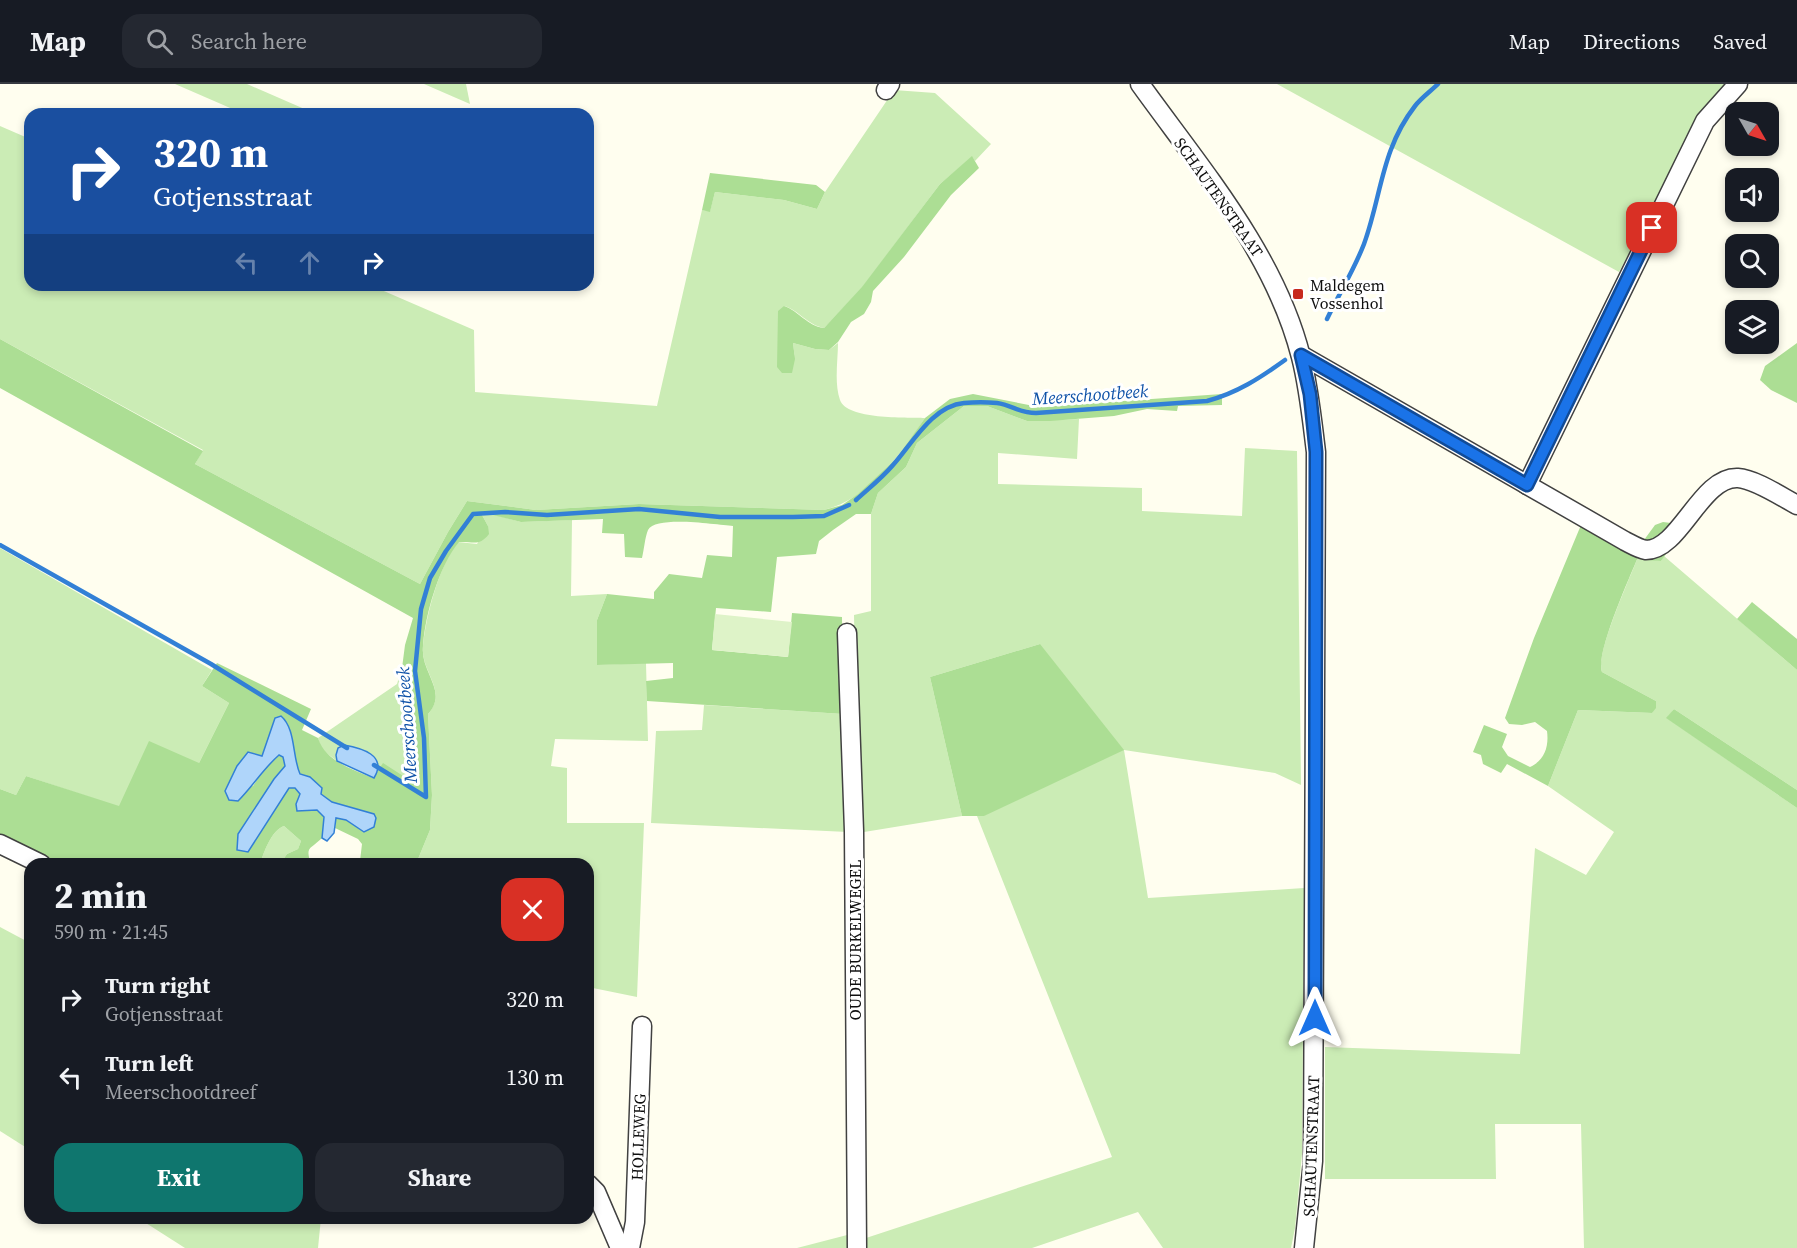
<!DOCTYPE html>
<meta charset="utf-8">
<style>
body{margin:0;font-family:"Source Serif 4",serif;background:#242831;color:#f1f3f6;height:100vh;display:flex;flex-direction:column;font-size:22px;white-space:nowrap}
*{box-sizing:border-box;margin:0}
p{font-size:20px;color:#9ea1a6}
.icon{flex:none;width:33px;height:33px;fill:none;stroke:currentColor;stroke-width:2;stroke-linecap:round;stroke-linejoin:round}
.map{position:relative;flex:1;overflow:hidden}
.details{position:absolute;left:24px;top:774px;width:570px;height:366px;display:flex;flex-direction:column;background:#171b24;border-radius:18px;box-shadow:0 3px 9px #0003}
.details>*{flex:none}
.top-card{position:absolute;left:24px;top:24px;width:570px;height:183px;border-radius:18px;box-shadow:0 3px 9px #0003;background:#1a4fa0;color:#fff;overflow:hidden}
.needle{width:39px;rotate:129deg}
.controls{position:absolute;left:1725px;top:18px;display:grid;gap:12px}
.controls a{display:grid;place-items:center;width:54px;height:54px;border-radius:12px;background:#171b24;box-shadow:0 3px 9px #0003;font-size:30px}
.pin{position:absolute;display:grid;place-items:center;width:51px;height:51px;color:#fff;margin:-26px;border-radius:12px;box-shadow:0 3px 9px #0006}
.me{position:absolute;width:66px;margin:-33px;rotate:0deg;stroke-linejoin:round;filter:drop-shadow(0 0 4px #0008)}
.turn{display:flex;align-items:center;gap:21px;height:126px;padding:0 30px;font-size:27px}
.turn .icon{width:78px;height:78px;stroke-width:2.5}
.turn b{display:block;font-size:42px;line-height:51px}
.lanes{display:flex;align-items:center;height:57px;padding:0 30px;background:#0003;justify-content:center;gap:30px;direction:ltr}
.lanes .off{opacity:.35}
.round{display:grid;place-items:center;flex:none;width:63px;height:63px;border-radius:18px;background:#242831}
.overview{display:flex;align-items:center;justify-content:space-between;height:102px;padding:0 30px}
h1{font-size:36px;font-weight:700;line-height:45px}
.action{display:flex;gap:12px;margin-top:auto;padding:12px 30px}
.action a{flex:1;height:69px;border-radius:18px;background:#0f766e;color:#fff;font-size:24px;font-weight:700;line-height:69px;text-align:center}
.action a+a{background:#242831;color:#f1f3f6}
ul{padding:0;list-style:none}
li{display:flex;align-items:center;gap:18px;height:78px;padding:0 30px}
li div{flex:1}
li b{display:block;font-size:22px}
li em{font-style:normal}
header{display:flex;align-items:center;gap:36px;box-sizing:border-box;height:84px;padding:0 30px;background:#171b24;border-bottom:2px solid #363941}
header strong{font-size:28px}
nav{display:flex;gap:33px;margin-inline-start:auto;font-size:21px}
.search{width:420px;height:54px;background:#242831;display:flex;align-items:center;gap:15px;box-sizing:border-box;padding:0 21px;border-radius:18px;color:#9ea1a6;font-size:22px}
.map>svg:first-child{display:block}
.green{fill:#cbecb5}
.forest{fill:#acde94}
.pitch{fill:#def3c8}
.water{fill:#afd5fa;stroke:#3280d6;stroke-width:1.5}
.lines{fill:none;stroke-linecap:round;stroke-linejoin:round}
.stream{stroke:#3280d6;stroke-width:4.5}
.minor-casing{stroke:#414141;stroke-width:21}
.minor{stroke:#fff;stroke-width:18}
.route-casing{stroke:#114b97;stroke-width:15}
.route{stroke:#1a73e8;stroke-width:10}
.poi-dot{fill:#c72a1c;stroke:#fff;stroke-width:2}
.labels{text-anchor:middle;stroke-width:6;stroke-linejoin:round;paint-order:stroke}
.street-label{font-size:16px;fill:#0e0e0e;stroke:#fff}
.poi-label{font-size:16px;fill:#0e0e0e;stroke:#fff;text-anchor:start}
.water-label{font-size:18px;font-style:italic;fill:#0f52a8;stroke:#fff}
</style>
<header>
<strong>Map</strong>
<div class="search"><svg class="icon" aria-label="search" viewBox="0 0 24 24"><circle cx="10" cy="10" r="6"/><path d="M15 15l6 6"/></svg>Search here</div>
<nav><a>Map</a><a>Directions</a><a>Saved</a></nav>
</header>
<div class="map">
<svg width="1797" height="1164" viewBox="0 0 1797 1164">
<rect width="100%" height="100%" fill="#fffeef"/>
<g class="green">
<path d="M175 0H247L316 30H244Z"/>
<path d="M424 0H466L470 20Z"/>
<path d="M1277 0H1732L1693 49 1619 188Z"/>
<path d="M894 6 935 9 991 60 975 77 972 73 940 100 862 204 824 244C807 241 799 226 784 222L795 275 793 259 815 265 829 266 838 259C838 276 834 299 840 316 847 336 906 333 925 334 900 371 869 415 824 426L639 420 536 426 467 417 448 448 420 500 195 380 203 366 0 255V42L30 55V201H370L474 246 475 308 657 322 702 126 710 127 715 108 784 116 817 125 825 108Z"/>
<path d="M964 322H987L1027 337 1079 335 1077 375 998 369V400L1142 404V427L1242 432 1245 364 1297 367 1301 701 1275 689 1124 666 1148 814 1304 804 1302 1070 1295 1144 1291 1164H1163L1138 1128 1032 1164H864L863 1155 1112 1073 977 732H984L1040 560 930 593 962 732 858 749 854 531 871 527V430L878 409 906 383 917 359Z"/>
<path d="M485 428 521 438 572 436 571 512 607 510 597 536V581L646 579 648 657 555 655 551 682 567 684V739H644L637 913 588 903V780H416L430 746 432 711 428 630C449 607 420 588 423 562 426 531 439 482 458 458L477 460 488 442 482 431Z"/>
<path d="M0 464 212 586 202 602 229 619 199 679 119 723 26 692 16 711 0 705Z"/>
<path d="M1664 472 1797 586V706L1674 625 1667 634 1797 724V1164H1584L1581 1040H1495L1496 1095H1325V963L1520 970 1535 764 1586 791 1614 748 1548 702 1578 626 1652 629 1656 617 1602 588C1595 570 1630 494 1638 473L1661 477Z"/>
<path d="M402 584 409 585C409 596 407 605 403 616L416 640 414 700 383 680 378 688 377 677 336 671 337 677 321 665 318 654 397 600Z"/>
<path d="M704 621 843 630 848 748 651 739 656 647 702 646Z"/>
<path d="M284 742 301 757 298 765 287 770 280 780H260C264 768 271 747 284 742Z"/>
<path d="M0 843 30 859V1066L0 1047Z"/>
<path d="M138 1134H321L318 1164H185Z"/>
<path d="M851 1150 850 1164H797Z"/>
</g>
<g class="forest">
<path d="M972 72 979 84 951 111 904 173 873 207 871 218 864 230 851 238 838 258 829 266 815 265 793 259 795 275 792 289H782L777 283 778 227 784 222C799 227 807 242 824 244L862 203 940 100Z"/>
<path d="M710 89 816 101 825 108 817 125 784 116 715 108 710 128 702 126Z"/>
<path d="M0 255 203 367 195 380 420 500 448 448 467 417 536 426 639 420 824 426 842 421 858 410 896 375 925 334 950 315 973 310 1039 323 1222 310V321L1178 322 1177 327 1147 325 1114 332 1050 337H1027L987 322H964L917 359 906 383 878 409 871 430H856L833 446 819 457 816 470 777 473 771 528 716 524 712 566 788 573 792 529 842 533 843 630 647 617 646 597 673 594V579L597 581V536L607 510 654 515V508L669 490 702 494 707 471 732 473 733 442C717 441 656 431 648 446 645 453 644 466 642 474L625 473 624 450 602 449 603 435 521 438 485 429 482 431 488 442 489 450C479 463 473 457 459 458 439 482 425 531 423 562 420 589 449 607 428 630L432 711 430 746 416 780H365L360 777 362 760 358 755 335 744 336 734 346 736 364 748 374 730 332 718 321 710V704L310 693 300 690 296 681 291 650 265 664 262 672 248 668 225 707 253 702 264 685 279 671 283 673 286 682C270 700 260 721 245 739L248 768 288 704H295L300 710 296 720 317 726 325 733 322 754C310 766 305 762 311 780H280L287 770 298 765 301 757 284 742C271 747 264 768 260 780H53L0 753V705L16 711 26 692 119 722 149 657 199 679 229 619 202 602 217 579 311 625 302 646 318 654C325 677 352 685 373 694L383 679 414 699 416 640 403 616C407 605 409 596 409 585L402 584 405 561 413 534 0 304Z"/>
<path d="M1797 259V319L1771 306 1760 296 1765 282Z"/>
<path d="M1663 438 1671 439 1679 452 1661 477 1647 476 1638 473C1629 495 1595 570 1602 588L1656 617V624L1652 629 1578 626 1548 702 1507 680 1501 689 1483 680 1481 671 1473 668 1484 641 1507 650 1502 663 1508 672 1530 683C1545 676 1549 662 1547 647L1535 638 1522 641 1509 640 1505 634 1534 554 1581 441 1644 456 1655 441Z"/>
<path d="M1752 518 1797 555V586L1737 535Z"/>
<path d="M1040 560 1124 666 984 732H962L930 593Z"/>
<path d="M1674 625 1797 706V724L1666 634Z"/>
</g>
<path class="pitch" d="M715 530 792 538 788 573 712 566Z"/>
<g class="water">
<path d="M281 632C296 645 292 672 300 690L310 693 322 704 321 710 332 718 374 730 376 734 374 743 364 748 346 736 336 734 334 749 327 757 322 754 324 733 317 726 297 727 296 720 300 710 295 704H289L248 768 237 766 238 750 274 695 285 682 283 673 279 671C263 685 253 702 238 717L229 716 225 707 237 682 248 668 262 672 275 634Z"/>
<path d="M344 661C361 664 388 671 374 694L337 677 336 671 338 664Z"/>
</g>
<g class="lines">
<g class="stream">
<path d="M1327 235C1339 210 1354 186 1364 160 1382 110 1381 66 1415 22 1421 14 1431 7 1438 0"/>
<path d="M856 416C868 405 882 394 893 381 912 360 932 322 964 319 974 318 987 318 997 319 1012 321 1019 329 1036 329L1207 317C1237 309 1260 294 1285 276"/>
<path d="M0 461 211 580 347 664"/>
<path d="M374 681 426 713 424 654 415 587 421 525 430 494 446 467 473 430 505 428 547 431 639 425 720 433H793L824 432 849 421"/>
</g>
<defs>
<g id="minor">
<path d="M1140 0C1201 85 1275 170 1301 273 1309 304 1312 336 1316 368L1313 1077 1304 1164"/>
<path d="M886 6 890 0"/>
<path d="M1301 271 1625 457C1631 460 1639 465 1646 466 1680 466 1701 392 1738 394 1755 395 1782 413 1797 421"/>
<path d="M1527 401 1705 37 1738 0"/>
<path d="M847 549 854 747 857 1164"/>
<path d="M0 760 41 780"/>
<path d="M588 1100 596 1108 620 1164"/>
<path d="M630 1164 635 1138 642 942"/>
</g>
</defs>
<use href="#minor" class="minor-casing"/>
<use href="#minor" class="minor"/>
</g>
<g class="lines">
<defs>
<path id="route" d="M1315 934 1316 368 1310 310 1301 271 1527 401 1652 144"/>
</defs>
<use href="#route" class="route-casing"/>
<use href="#route" class="route"/>
</g>
<rect class="poi-dot" x="1292" y="204" width="12" height="12" rx="3"/>
<g class="labels">
<g class="street-label">
<text transform="translate(1219 113) rotate(55)" y="6">SCHAUTENSTRAAT</text>
<text transform="translate(855 856) rotate(-90)" y="6">OUDE BURKELWEGEL</text>
<text transform="translate(638 1053) rotate(-88)" y="6">HOLLEWEG</text>
<text transform="translate(1311 1062) rotate(-88)" y="6">SCHAUTENSTRAAT</text>
</g>
<g class="poi-label">
<text x="1310" y="207">Maldegem<tspan x="1310" dy="18">Vossenhol</tspan></text>
</g>
<g class="water-label">
<text transform="translate(1090 311) rotate(-4)" y="6">Meerschootbeek</text>
<text transform="translate(407 641) rotate(-94)" y="6">Meerschootbeek</text>
</g>
</g>
</svg>
<div class="controls">
<a><svg class="needle" viewBox="-14 -14 28 28"><path d="M0-13l5 13h-10z" fill="#e53935"/><path d="M0 13l5-13h-10z" fill="#9ea1a6"/></svg></a>
<a><svg class="icon" aria-label="sound" viewBox="0 0 24 24"><path d="M4 9h4l5-4v14l-5-4H4zM17 9q2 3 0 6"/></svg></a>
<a><svg class="icon" aria-label="search" viewBox="0 0 24 24"><circle cx="10" cy="10" r="6"/><path d="M15 15l6 6"/></svg></a>
<a><svg class="icon" aria-label="layers" viewBox="0 0 24 24"><path d="M12 4l9 5-9 5-9-5zM3 14l9 5 9-5"/></svg></a>
</div>
<div class="pin" style="left:1652px;top:144px;background:#d93025"><svg class="icon" aria-label="arrive" viewBox="0 0 24 24"><path d="M6 21V4h12l-3 4 3 4H6"/></svg></div>
<svg class="me" style="left:1315px;top:934px" viewBox="-20 -20 40 40"><path d="M0-17L14 15 0 8-14 15z" fill="#1a73e8" stroke="#fff" stroke-width="4"/></svg>
<div class="top-card">
<div class="turn"><svg class="icon" aria-label="right" viewBox="0 0 24 24"><path d="M7 20v-9h11M14 6l5 5-5 5"/></svg><div><b>320 m</b>Gotjensstraat</div></div>
<div class="lanes"><svg class="icon off" aria-label="left" viewBox="0 0 24 24"><path d="M17 20v-9H6M10 6l-5 5 5 5"/></svg><svg class="icon off" aria-label="ahead" viewBox="0 0 24 24"><path d="M12 20V5M6 11l6-6 6 6"/></svg><svg class="icon" aria-label="right" viewBox="0 0 24 24"><path d="M7 20v-9h11M14 6l5 5-5 5"/></svg></div>
</div>
<section class="details">
<div class="overview"><div><h1>2 min</h1><p>590 m · 21:45</p></div><a class="round" style="background:#d93025;color:#fff"><svg class="icon" aria-label="close" viewBox="0 0 24 24"><path d="M6 6l12 12M18 6L6 18"/></svg></a></div>
<ul>
<li><svg class="icon" aria-label="right" viewBox="0 0 24 24"><path d="M7 20v-9h11M14 6l5 5-5 5"/></svg><div><b>Turn right</b><p>Gotjensstraat</p></div><em>320 m</em></li>
<li><svg class="icon" aria-label="left" viewBox="0 0 24 24"><path d="M17 20v-9H6M10 6l-5 5 5 5"/></svg><div><b>Turn left</b><p>Meerschootdreef</p></div><em>130 m</em></li>
</ul>
<div class="action"><a>Exit</a><a>Share</a></div>
</section>
</div>
